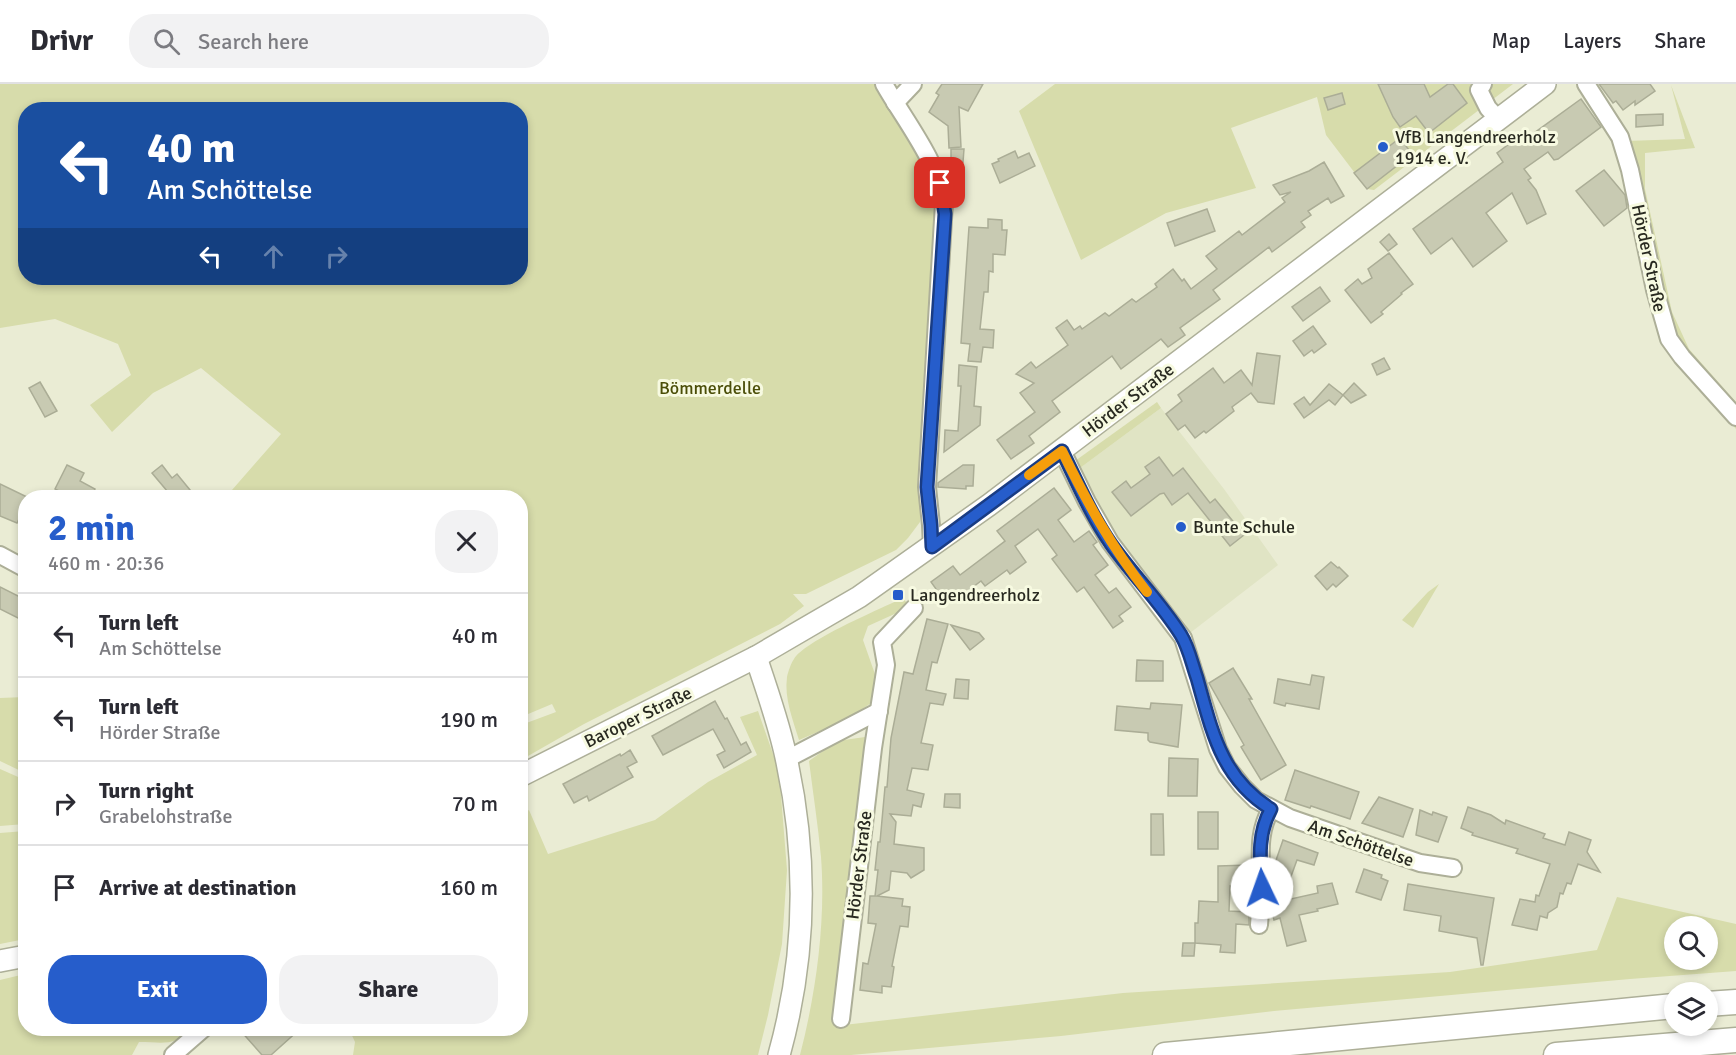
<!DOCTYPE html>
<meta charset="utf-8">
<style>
body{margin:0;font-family:Signika,sans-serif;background:#f2f2f3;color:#2b2b33;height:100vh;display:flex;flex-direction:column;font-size:22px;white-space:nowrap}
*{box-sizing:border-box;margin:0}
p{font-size:20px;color:#7c7c81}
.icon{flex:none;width:33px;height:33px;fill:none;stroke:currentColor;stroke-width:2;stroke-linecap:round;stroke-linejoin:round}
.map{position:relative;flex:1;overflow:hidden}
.drawer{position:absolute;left:18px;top:406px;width:510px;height:546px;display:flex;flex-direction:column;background:#fff;border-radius:24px;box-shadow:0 3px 9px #0003}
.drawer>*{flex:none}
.top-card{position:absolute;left:18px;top:18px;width:510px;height:183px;border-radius:24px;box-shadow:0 3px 9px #0003;background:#1a4fa0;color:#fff;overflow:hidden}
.controls{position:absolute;left:1664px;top:832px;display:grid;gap:12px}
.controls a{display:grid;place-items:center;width:54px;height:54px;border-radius:50%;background:#fff;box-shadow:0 3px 9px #0003;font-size:30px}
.pin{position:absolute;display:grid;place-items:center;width:51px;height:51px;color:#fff;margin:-26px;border-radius:12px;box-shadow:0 3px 9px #0006}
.me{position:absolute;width:66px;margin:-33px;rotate:357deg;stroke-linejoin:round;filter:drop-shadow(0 0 4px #0008)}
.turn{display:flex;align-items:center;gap:21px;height:126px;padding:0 30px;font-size:27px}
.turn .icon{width:78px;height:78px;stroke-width:2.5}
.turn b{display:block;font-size:42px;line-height:51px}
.lanes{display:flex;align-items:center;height:57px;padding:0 30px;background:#0003;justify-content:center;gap:30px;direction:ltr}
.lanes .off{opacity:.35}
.round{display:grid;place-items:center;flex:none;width:63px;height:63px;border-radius:24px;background:#f2f2f3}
.headline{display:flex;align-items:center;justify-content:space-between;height:102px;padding:0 30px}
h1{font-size:36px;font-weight:800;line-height:45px;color:#265dcb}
.button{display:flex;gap:12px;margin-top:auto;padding:12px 30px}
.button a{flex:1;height:69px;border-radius:24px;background:#265dcb;color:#fff;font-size:24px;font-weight:800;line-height:69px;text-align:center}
.button a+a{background:#f2f2f3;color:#2b2b33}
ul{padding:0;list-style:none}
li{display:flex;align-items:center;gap:18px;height:84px;padding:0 30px;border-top:2px solid #e1e1e2}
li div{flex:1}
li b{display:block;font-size:22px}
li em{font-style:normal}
header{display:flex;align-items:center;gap:36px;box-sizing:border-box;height:84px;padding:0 30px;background:#fff;border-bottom:2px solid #e1e1e2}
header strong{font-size:28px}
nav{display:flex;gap:33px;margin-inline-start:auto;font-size:21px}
.search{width:420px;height:54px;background:#f2f2f3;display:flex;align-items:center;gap:15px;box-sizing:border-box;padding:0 21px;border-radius:24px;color:#7c7c81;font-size:22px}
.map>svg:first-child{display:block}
.built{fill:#e0e4c4}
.green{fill:#d7dcab;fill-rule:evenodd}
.building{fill:#c8cab2;stroke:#abad96;stroke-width:1.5}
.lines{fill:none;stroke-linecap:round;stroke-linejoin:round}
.minor-casing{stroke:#adaf98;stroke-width:20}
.major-casing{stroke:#adaf98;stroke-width:24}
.highway-casing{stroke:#adaf98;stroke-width:27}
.minor{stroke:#fff;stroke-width:16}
.major{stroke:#fff;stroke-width:21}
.highway{stroke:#fff;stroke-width:24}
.route-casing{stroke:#193c84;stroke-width:15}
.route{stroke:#265dcb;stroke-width:10}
.slow{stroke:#f59e0b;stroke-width:10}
.poi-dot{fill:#265dcb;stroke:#f7fae1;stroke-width:2}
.labels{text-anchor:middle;stroke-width:6;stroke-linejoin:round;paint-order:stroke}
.poi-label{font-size:18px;fill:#282920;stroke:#f7fae1;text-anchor:start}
.street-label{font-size:18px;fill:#282920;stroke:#f7fae1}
.park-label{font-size:18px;fill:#4b4e08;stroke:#f7fae1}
</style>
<header>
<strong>Drivr</strong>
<div class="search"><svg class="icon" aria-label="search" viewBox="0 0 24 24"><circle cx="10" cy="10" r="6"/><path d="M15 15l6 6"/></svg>Search here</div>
<nav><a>Map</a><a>Layers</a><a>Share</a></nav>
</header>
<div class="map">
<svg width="1736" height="971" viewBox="0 0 1736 971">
<rect width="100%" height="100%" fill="#eaecd4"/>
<path class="built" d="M1161 324 1224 405 1278 481 1190 549 1185 539 1141 488 1117 454 1099 423 1080 384Z"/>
<g class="green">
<path d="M0 0H874L926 87 936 113 940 147 920 438 908 454 896 466 806 510H793L804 522 780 540 584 640 521 676V641L556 628 552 620 521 633 520 414H225L281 350 201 284 153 309 112 348 90 321 131 291 118 260 55 235 0 244ZM26 26H520V194H26Z"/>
<path d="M1055 0H1513L1374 106 1367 105 1326 51 1317 13 1231 44 1256 104 1166 129 1081 176 1019 27Z"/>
<path d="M1671 1 1695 64 1645 69V105L1672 228 1689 265 1736 318V345L1678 278 1626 57 1685 55Z"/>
<path d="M1157 318 1161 324 1080 384 1075 377Z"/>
<path d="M1439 500 1413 544 1402 536 1428 508Z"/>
<path d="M903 514 910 523 868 542 863 556 876 593 871 619 848 635 799 656C793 636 784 614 787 593 788 588 791 579 794 575 806 556 880 525 903 514Z"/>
<path d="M25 613H26L25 689 0 677V614Z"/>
<path d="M758 627 779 687 787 786 782 860 768 931 758 971H353L355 958 349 945H520L521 730 529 726 548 770 655 736 708 698 757 671 740 633Z"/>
<path d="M865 653 835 942 1123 909 1450 888 1597 866 1617 813 1736 840V887L1630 895 1274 927 1061 952 851 971H800C816 909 826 837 821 773 818 741 813 709 809 677L837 657ZM1674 843H1707V876H1674Z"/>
<path d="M0 685 25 696V740L0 742Z"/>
<path d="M25 747V855L0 860V749Z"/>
<path d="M25 890 26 945H193C174 963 163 958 139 958L132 971H0V896Z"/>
</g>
<g class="building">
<path d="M942 0H983L968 27 959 23 961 63 949 64 948 42 929 28 939 11 936 9Z"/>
<path d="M1378 0H1424L1430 13 1448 0H1453L1467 19 1429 49 1416 32 1400 43 1393 33Z"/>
<path d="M1599 0H1650L1655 7 1635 21V17L1623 26 1616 17 1613 19Z"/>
<path d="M1342 9 1345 20 1328 26 1324 14Z"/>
<path d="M1581 15 1601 43 1558 75 1554 76 1548 68 1524 85 1531 94 1528 96 1536 106 1546 130 1527 140 1512 109 1486 129 1507 157 1473 183 1452 154 1431 170 1413 145 1503 78 1497 69 1520 52 1523 57Z"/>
<path d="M1663 30V41L1636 43V31Z"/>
<path d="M1400 54 1412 70 1367 105 1354 89Z"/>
<path d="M951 65H964L963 78H951Z"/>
<path d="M1015 67 1018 74 1029 69 1035 82 1000 99 992 80 999 77 998 75Z"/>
<path d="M1324 78 1344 112 1331 119 1328 114 1308 127 1311 131 1301 138 1305 143 1272 168 1269 163 1213 206 1220 215 1180 244 1185 251 1168 263 1161 255 1121 285 1112 272 1052 317 1060 328 1029 352 1034 359 1011 375 997 356 1035 328 1020 309 1034 299 1016 290 1031 278 1036 284 1068 261 1056 244 1067 236 1074 246 1080 242 1082 245 1105 229 1109 232 1132 215 1136 218 1157 203 1155 200 1173 185 1182 197 1184 195 1191 205 1217 185 1206 172 1239 147 1242 151 1285 118 1282 114 1291 108 1280 111 1273 101 1309 87Z"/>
<path d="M1604 86 1625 111 1627 124 1604 142 1576 107Z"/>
<path d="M1207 125 1215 147 1175 162 1167 139Z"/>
<path d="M988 135 1002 136V146H1007L1005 171 993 170V188L989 187 988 208H984L980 245 994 246 993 264 983 263 981 278 968 277 970 260 961 259 969 143 988 144Z"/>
<path d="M1389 150 1397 160 1388 167 1380 158Z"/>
<path d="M1389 169 1413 200 1401 209 1402 210 1381 228 1383 230 1371 239 1345 206 1358 195 1362 200 1372 194 1368 185Z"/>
<path d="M1320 203 1330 217 1303 237 1292 223Z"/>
<path d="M1313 242 1326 260 1314 269 1312 266 1304 272 1293 257Z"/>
<path d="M1257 269 1280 272 1274 320 1258 318 1251 309 1232 323 1234 327 1206 349 1204 347 1195 354 1185 341 1178 346 1166 330 1182 317 1178 311 1213 284 1224 299 1241 286 1252 301Z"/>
<path d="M1384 274 1390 285 1377 291 1372 280Z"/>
<path d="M959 281 977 283 974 322 981 323 980 341 944 368 945 346 958 347 961 302H958Z"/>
<path d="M40 298 57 327 45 333 29 304Z"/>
<path d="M1354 299 1366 311 1351 319 1343 311 1335 321 1329 316 1304 334 1294 320 1304 313 1310 321 1329 300 1343 311Z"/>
<path d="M1159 373 1173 392 1183 384 1210 419 1215 415 1244 451 1230 462 1188 409 1172 421 1164 409 1160 410 1131 432 1112 408 1126 397 1131 404 1150 390 1145 383Z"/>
<path d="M67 381 84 389 80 397 95 405 90 414H72L55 405Z"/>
<path d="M162 381 172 394 177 390 190 406 180 414H173L152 389Z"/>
<path d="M963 381H974L973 402H966V405L938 403V399Z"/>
<path d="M0 400 29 414H26V421L17 439 0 432Z"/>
<path d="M1054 404 1071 426 1058 436 1074 458 1089 447 1097 458 1093 461 1108 481 1095 491 1109 509 1116 504 1131 523 1119 532 1123 537 1113 544 1084 503 1077 508 1052 475 1057 471 1038 445 1015 462 1026 478 1010 490 1007 486 985 502 981 497 957 515 955 512 946 519 931 498 953 482 960 491 1005 457 997 447Z"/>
<path d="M1331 478 1338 484 1339 483 1348 492 1336 503 1333 500 1327 506 1315 492Z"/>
<path d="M0 503 26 516V538L0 525Z"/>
<path d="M927 535 948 540 937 579 932 578 926 606 946 610 943 621 930 619 921 659 933 661 928 686 912 684 907 706 924 710 921 723 913 721 911 732 890 730 896 738 894 760 924 764V786L911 794 907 789 891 787 889 806 877 812 903 815 902 822 910 823 908 843 900 842 892 882 894 883 891 903 882 902V909L860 906 863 879 868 880 876 840 868 839 870 812H875L878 786H875L878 758H880L885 703H887L891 654 904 588 913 590Z"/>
<path d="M951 541 979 549 984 555 970 566Z"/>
<path d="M1137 576 1163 577V597H1136Z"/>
<path d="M1233 584 1252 615H1249L1286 681 1261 696 1241 663 1244 661 1209 599Z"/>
<path d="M1312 591 1324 593 1319 625 1286 619 1285 622 1274 619 1278 595 1310 601Z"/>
<path d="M956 595 969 596 968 615 954 614Z"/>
<path d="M715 617 725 635 727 634 741 661 746 658 751 668 724 684 717 671 725 667 713 645 663 671 652 652Z"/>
<path d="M1151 619 1182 621 1178 663 1150 658 1148 656V649L1115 646 1117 622 1150 625Z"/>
<path d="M630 666 637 678 627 683 633 693 589 717 587 712 574 719 563 700 620 670 621 672Z"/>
<path d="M1169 674 1198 675 1197 712H1168Z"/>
<path d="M1295 686 1359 708 1350 735 1311 722 1310 724 1285 716Z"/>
<path d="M945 710H960V724L944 723Z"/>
<path d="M1379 713 1413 725 1403 753 1362 739Z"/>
<path d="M1468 723 1491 731 1505 740 1506 736 1545 750 1543 754 1565 761 1569 748 1591 756 1587 768 1600 788 1578 780 1571 800 1567 799 1563 810 1560 809 1557 823 1548 829 1547 834 1540 832 1537 846 1512 841 1520 815 1535 818 1536 811 1539 812 1550 780 1516 769 1518 765 1472 751 1473 749 1461 744Z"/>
<path d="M1420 726 1432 731 1433 728 1447 733 1438 758 1416 751Z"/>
<rect x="1198" y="728" width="20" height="37"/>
<path d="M1151 730H1163L1164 771H1151Z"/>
<path d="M1283 756 1318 769 1314 781 1297 776 1282 817 1318 809 1317 802 1332 799 1338 820 1317 825 1318 827 1299 831 1306 857 1287 862 1280 834 1274 836 1271 823 1276 821 1271 805 1272 788Z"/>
<path d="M1250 781 1251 802H1230L1229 827 1249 828V841L1236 840 1235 869 1220 868 1221 861 1195 859V839H1198L1199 817 1218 818V782Z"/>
<path d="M1364 785 1382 791 1381 794 1388 797 1381 816 1356 808Z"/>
<path d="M1408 800 1494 814 1483 881H1481L1477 854 1439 847 1441 832 1404 826Z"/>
<path d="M1183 859H1195L1194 872H1182Z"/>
<path d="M239 945H300L271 971H262Z"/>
</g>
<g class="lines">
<defs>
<g id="minor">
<path d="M884 0C905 37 938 77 944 119L927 403 931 441 932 463"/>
<path d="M1483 0 1479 6 1488 24 1498 35"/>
<path d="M1586 0 1620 53 1630 86 1655 206 1669 255 1682 273 1736 333"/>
<path d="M895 19 913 0"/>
<path d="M1062 367 1087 418 1110 458 1183 554 1218 665 1227 683 1242 702 1256 716 1290 734 1420 779 1453 784"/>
<path d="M0 471 26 485"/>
<path d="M787 675 879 627"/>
<path d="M1259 841C1260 829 1261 816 1261 803 1262 775 1256 751 1271 725"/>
<path d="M841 935 873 664 886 581 882 558 914 524"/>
<path d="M173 971 203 945"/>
</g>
<g id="major">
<path d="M756 573C767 607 780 642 787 678 808 776 806 874 779 971"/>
<path d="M520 692 756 573 859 513 989 421 1545 0"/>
<path d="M0 877 26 872"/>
</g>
<g id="highway">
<path d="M1707 920 1736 918"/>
<path d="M1165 971 1674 922"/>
<path d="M1556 971 1736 956"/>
</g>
</defs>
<use href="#minor" class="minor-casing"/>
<use href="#major" class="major-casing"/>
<use href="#highway" class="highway-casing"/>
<use href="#minor" class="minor"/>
<use href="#major" class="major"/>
<use href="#highway" class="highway"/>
</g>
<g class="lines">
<defs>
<path id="route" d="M940 99 945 130 927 403 931 441 932 463 1062 367C1077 398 1091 431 1111 460 1133 491 1161 519 1181 551 1189 564 1192 580 1197 594 1212 647 1221 694 1271 725 1257 750 1260 776 1262 804"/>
</defs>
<use href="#route" class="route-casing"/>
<use href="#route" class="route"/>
<path class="slow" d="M1029 391 1062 367C1088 420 1110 461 1147 508"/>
</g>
<g class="poi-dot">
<circle cx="1383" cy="63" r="6"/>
<circle cx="1181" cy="443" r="6"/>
<rect x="892" y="505" width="12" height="12" rx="3"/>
</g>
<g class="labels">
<g class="poi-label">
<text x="1395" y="59">VfB Langendreerholz<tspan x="1395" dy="21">1914 e. V.</tspan></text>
<text x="1193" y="449">Bunte Schule</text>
<text x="910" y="517">Langendreerholz</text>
</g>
<g class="street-label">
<text transform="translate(1649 174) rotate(78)" y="6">Hörder Straße</text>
<text transform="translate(1128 316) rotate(-37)" y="6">Hörder Straße</text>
<text transform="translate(638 633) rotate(-26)" y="6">Baroper Straße</text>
<text transform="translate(1361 759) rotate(19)" y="6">Am Schöttelse</text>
<text transform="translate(859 781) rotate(-83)" y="6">Hörder Straße</text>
</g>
<g class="park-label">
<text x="710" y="310">Bömmerdelle</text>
</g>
</g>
</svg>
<div class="controls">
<a><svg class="icon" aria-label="search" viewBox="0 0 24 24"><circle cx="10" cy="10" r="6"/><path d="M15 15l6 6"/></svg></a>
<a><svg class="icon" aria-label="layers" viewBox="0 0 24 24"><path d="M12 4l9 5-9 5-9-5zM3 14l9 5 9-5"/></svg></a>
</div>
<div class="pin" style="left:940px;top:99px;background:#d93025"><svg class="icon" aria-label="arrive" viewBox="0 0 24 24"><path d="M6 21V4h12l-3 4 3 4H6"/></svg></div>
<svg class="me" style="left:1262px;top:804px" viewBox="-20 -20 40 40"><circle r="19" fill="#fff"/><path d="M0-13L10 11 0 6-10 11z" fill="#265dcb"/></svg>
<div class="top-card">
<div class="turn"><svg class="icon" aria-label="left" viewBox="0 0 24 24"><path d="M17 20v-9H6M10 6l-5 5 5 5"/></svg><div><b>40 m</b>Am Schöttelse</div></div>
<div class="lanes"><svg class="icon" aria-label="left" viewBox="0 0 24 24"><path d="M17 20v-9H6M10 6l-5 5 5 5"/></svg><svg class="icon off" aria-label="ahead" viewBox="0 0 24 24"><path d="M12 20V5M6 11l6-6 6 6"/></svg><svg class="icon off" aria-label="right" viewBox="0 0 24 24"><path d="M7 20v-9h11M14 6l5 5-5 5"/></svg></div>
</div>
<section class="drawer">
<div class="headline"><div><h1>2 min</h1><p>460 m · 20:36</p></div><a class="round"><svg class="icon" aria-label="close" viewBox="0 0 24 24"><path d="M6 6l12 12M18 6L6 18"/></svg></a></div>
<ul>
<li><svg class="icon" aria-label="left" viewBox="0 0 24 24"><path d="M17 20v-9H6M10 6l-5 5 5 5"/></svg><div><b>Turn left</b><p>Am Schöttelse</p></div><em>40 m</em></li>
<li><svg class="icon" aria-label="left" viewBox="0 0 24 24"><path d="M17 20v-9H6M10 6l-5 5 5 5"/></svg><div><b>Turn left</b><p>Hörder Straße</p></div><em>190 m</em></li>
<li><svg class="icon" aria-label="right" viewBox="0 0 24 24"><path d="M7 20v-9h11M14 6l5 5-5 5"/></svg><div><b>Turn right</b><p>Grabelohstraße</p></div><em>70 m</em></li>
<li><svg class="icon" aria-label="arrive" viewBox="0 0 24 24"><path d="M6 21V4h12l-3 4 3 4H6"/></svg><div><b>Arrive at destination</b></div><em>160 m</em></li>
</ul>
<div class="button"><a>Exit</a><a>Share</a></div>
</section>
</div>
